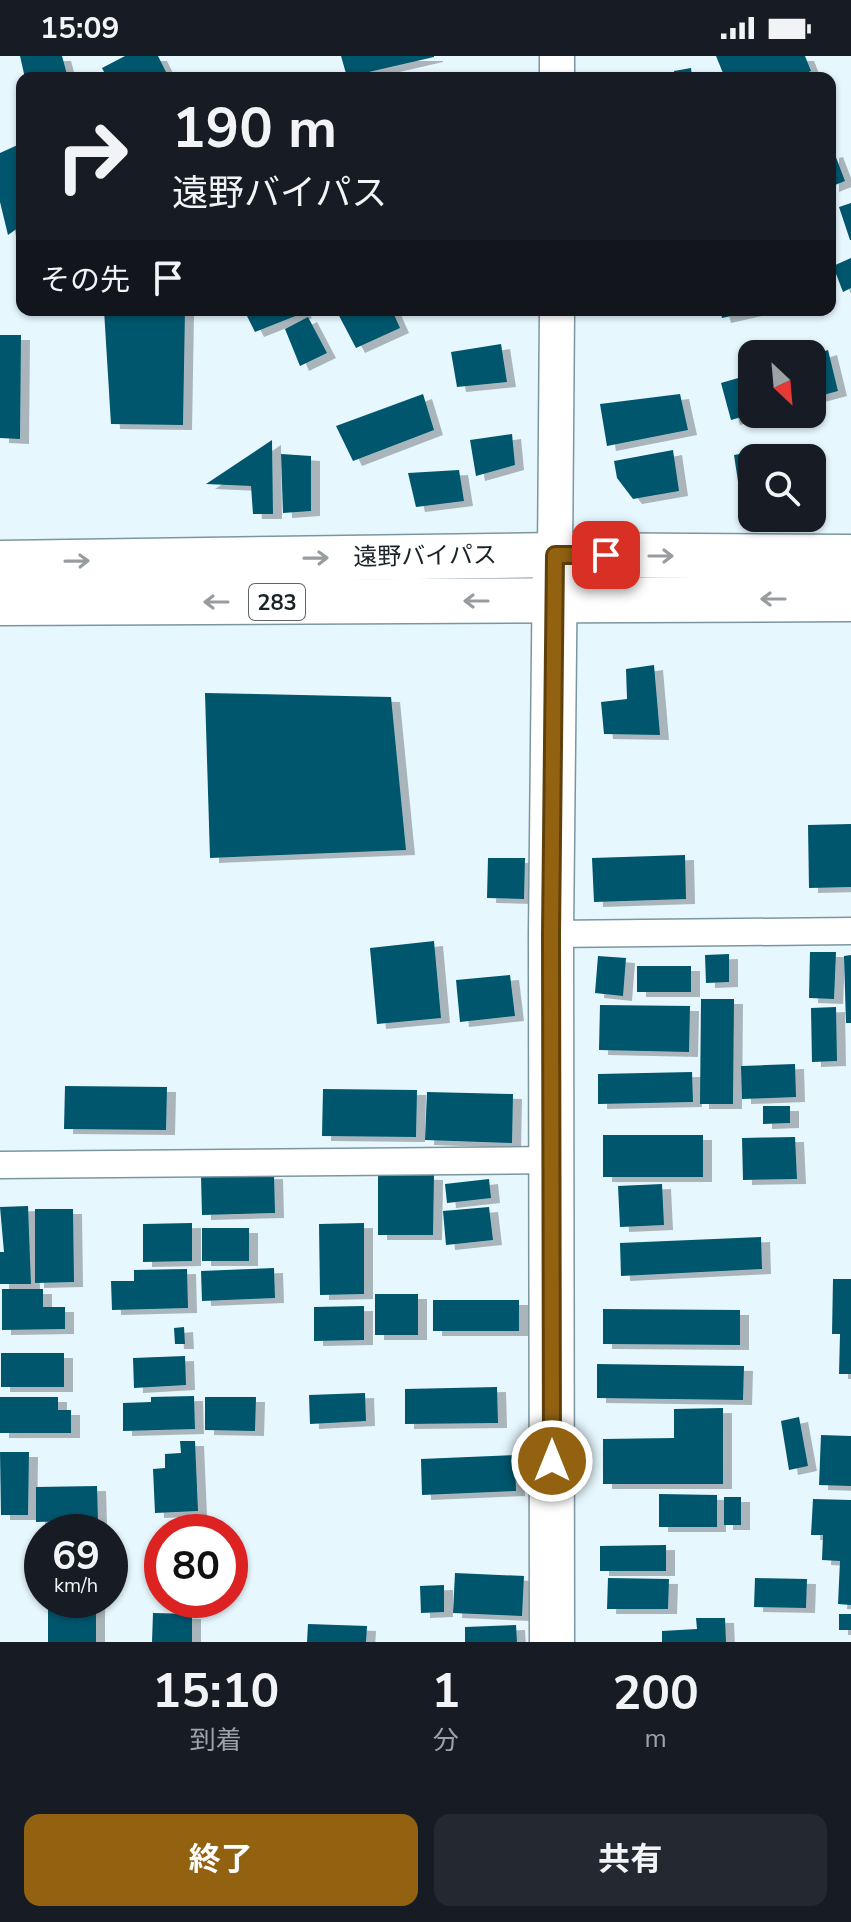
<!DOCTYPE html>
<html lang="ja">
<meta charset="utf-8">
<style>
body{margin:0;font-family:"Nunito Sans","Noto Sans JP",sans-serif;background:#242831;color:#f1f3f6;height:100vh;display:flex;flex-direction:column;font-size:30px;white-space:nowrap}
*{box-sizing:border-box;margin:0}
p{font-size:26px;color:#9ea1a6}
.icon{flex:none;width:44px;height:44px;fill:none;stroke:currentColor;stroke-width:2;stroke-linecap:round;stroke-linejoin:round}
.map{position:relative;height:1586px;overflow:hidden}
.sheet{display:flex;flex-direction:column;background:#171b24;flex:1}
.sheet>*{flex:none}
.hud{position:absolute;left:16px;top:16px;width:820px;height:244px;border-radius:16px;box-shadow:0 2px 6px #0004;background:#171b24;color:#f1f3f6;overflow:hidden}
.needle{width:52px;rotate:154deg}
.tools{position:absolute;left:738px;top:284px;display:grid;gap:16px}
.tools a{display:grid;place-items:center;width:88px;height:88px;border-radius:16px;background:#171b24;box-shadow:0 2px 6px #0004;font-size:40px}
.speed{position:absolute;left:24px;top:1458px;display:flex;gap:16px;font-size:40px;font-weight:700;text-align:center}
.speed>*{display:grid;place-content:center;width:104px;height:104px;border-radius:50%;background:#171b24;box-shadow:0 2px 6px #0004;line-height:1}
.speed small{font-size:20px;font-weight:400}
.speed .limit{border:12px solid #d22;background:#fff;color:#111}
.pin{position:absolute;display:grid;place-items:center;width:68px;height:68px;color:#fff;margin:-34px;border-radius:16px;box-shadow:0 4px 12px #0006}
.me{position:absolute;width:88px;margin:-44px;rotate:0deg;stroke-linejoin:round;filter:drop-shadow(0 0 6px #0008)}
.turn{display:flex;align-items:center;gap:28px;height:168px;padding:0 24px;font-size:36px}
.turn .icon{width:104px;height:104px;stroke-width:2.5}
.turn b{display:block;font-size:56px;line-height:68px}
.then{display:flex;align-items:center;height:76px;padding:0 24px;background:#0003;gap:16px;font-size:30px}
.eta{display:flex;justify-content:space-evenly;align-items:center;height:136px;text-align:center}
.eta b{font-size:48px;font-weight:700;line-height:56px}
.action{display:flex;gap:16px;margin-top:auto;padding:16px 24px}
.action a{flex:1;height:92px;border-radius:16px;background:#926211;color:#fff;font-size:32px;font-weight:700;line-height:92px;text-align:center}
.action a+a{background:#242831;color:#f1f3f6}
.status{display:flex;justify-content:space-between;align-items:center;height:56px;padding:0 40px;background:#171b24;direction:ltr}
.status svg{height:22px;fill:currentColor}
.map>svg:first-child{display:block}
.building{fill:#04566d;filter:url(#shadow)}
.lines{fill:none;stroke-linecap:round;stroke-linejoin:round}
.minor-casing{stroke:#7c96a1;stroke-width:29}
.tertiary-casing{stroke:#7c96a1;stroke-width:37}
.trunk-casing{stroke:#7c96a1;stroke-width:47}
.minor{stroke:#fff;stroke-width:26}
.tertiary{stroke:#fff;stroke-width:34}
.trunk{stroke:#fff;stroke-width:44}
.oneway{stroke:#979c9e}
.route-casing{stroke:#5f400b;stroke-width:20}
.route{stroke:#926211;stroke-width:14}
.labels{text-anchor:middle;stroke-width:8;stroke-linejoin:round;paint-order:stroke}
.shield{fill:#fff;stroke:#5d6568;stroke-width:2}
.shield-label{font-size:22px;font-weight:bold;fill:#182327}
.street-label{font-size:24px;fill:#182327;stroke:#fff}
</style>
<div class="status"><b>15:09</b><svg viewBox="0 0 49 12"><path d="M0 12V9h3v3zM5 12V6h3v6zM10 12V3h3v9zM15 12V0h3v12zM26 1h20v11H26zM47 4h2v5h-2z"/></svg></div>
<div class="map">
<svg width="851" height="1586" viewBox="0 0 851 1586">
<defs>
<filter id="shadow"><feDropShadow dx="9" dy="5" stdDeviation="0" flood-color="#0004"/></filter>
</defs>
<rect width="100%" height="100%" fill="#e6f7fe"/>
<g class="building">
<path d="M20 0H62L68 22H25Z"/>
<path d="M125 0H158L169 22H107L102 12Z"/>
<path d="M341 0H434V1L347 21Z"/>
<path d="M716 0H805L811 15 794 22H725Z"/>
<path d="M691 12 692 22H675L674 15Z"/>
<path d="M22 87V169L8 179 0 146V97Z"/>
<path d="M834 96 845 125 830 131V97Z"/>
<path d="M851 147V184H850L839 151Z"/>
<path d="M851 202V232L843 236 833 210Z"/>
<path d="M104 254H185L183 369 111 368Z"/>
<path d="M244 254H301L303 257 255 276Z"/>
<path d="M336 254H392L400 272 356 292Z"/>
<path d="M720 254H753V255L722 262Z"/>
<path d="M308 261 327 297 300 310 285 273Z"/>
<path d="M0 279H21L20 383 0 382Z"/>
<path d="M501 288 507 326 457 331 451 296Z"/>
<path d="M828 294 838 335 812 342V299Z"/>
<path d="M752 318V358L731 364 721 327Z"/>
<path d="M423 338 434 374 353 405 336 370Z"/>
<path d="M680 338 688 374 607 390 600 348Z"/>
<path d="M512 378 515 409 476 420 470 384Z"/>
<path d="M272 384 273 458H253L251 430 206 428Z"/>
<path d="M779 391 781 402H752V431L739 432 734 399Z"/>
<path d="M673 394 679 435 633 443 617 422 614 405Z"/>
<path d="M281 398 311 400V455L283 457Z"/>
<path d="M459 414 464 445 416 451 408 417Z"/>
<path d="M654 609 660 679 604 678 601 646 627 643 626 613Z"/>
<path d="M205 637 391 641 406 794 210 802Z"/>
<path d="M851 768V831L809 832 808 769Z"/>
<path d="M685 799 686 843 594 846 592 802Z"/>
<path d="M488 802H525L524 843 487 842Z"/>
<path d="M434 885 441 962 377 968 370 892Z"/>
<path d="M810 896H836L834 943 809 942Z"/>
<path d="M729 898V926L706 927 705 899Z"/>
<path d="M851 899V967H846L844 900Z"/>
<path d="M598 900 626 902 623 940 595 937Z"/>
<rect x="637" y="910" width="54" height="26"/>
<path d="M510 919 515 960 460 966 456 924Z"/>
<path d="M701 943H734L733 1048H700Z"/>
<path d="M600 949 690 950 689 996 599 994Z"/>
<path d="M836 951 837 1005 812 1006 811 952Z"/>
<path d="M795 1008 796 1041 742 1043 741 1010Z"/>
<path d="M692 1016 693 1046 598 1048V1018Z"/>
<path d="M65 1030 167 1031 166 1074 64 1073Z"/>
<path d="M323 1033 417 1034 416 1081 322 1080Z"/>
<path d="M427 1036 513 1038 512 1087 425 1084Z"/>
<path d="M763 1050H790V1067L763 1068Z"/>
<rect x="603" y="1079" width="100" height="42"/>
<path d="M795 1081 797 1123 743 1124 742 1082Z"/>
<path d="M274 1118 275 1157 202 1159 201 1120Z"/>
<path d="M378 1118 434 1119 433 1179H378Z"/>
<path d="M489 1123 491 1142 447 1147 445 1128Z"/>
<path d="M662 1128 664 1169 620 1171 618 1130Z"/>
<path d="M28 1150 31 1228H0V1196H4L0 1151Z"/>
<path d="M489 1151 493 1184 446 1189 443 1155Z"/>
<path d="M35 1153H73L74 1226 35 1227Z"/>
<path d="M192 1167V1205L143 1206V1168Z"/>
<path d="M364 1167V1238L320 1239 319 1168Z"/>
<rect x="202" y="1172" width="47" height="33"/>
<path d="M761 1181 762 1213 621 1220 620 1187Z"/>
<path d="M274 1212 275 1242 202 1245 201 1215Z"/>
<path d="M187 1213 188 1252 112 1254 111 1225H134V1214Z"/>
<path d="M833 1223H851V1318H839L840 1278H832Z"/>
<path d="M2 1233H43V1251H65V1273L2 1274Z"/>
<rect x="375" y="1238" width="43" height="41"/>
<rect x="433" y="1244" width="86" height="31"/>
<path d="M364 1250V1284L314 1285V1251Z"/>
<path d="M603 1253 740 1254V1289L603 1288Z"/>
<path d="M184 1271 185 1288H175L174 1272Z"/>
<rect x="1" y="1297" width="63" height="34"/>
<path d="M185 1300 186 1329 134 1332 133 1302Z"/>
<path d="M597 1308 744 1310 743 1344 597 1342Z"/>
<path d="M497 1331 498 1367 405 1368V1333Z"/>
<path d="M365 1337 366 1365 310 1368 309 1339Z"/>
<path d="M194 1340 195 1373 123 1375V1347L151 1346V1341Z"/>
<path d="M0 1341H58V1354H71V1377H0Z"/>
<path d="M205 1341H256L255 1375 205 1374Z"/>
<path d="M723 1352V1428H603V1383L674 1382V1353Z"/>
<path d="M799 1361 808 1410 789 1414 781 1365Z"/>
<path d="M821 1379 851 1380V1430L819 1429Z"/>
<path d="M180 1385H195L198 1455 155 1457 153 1413 165 1412V1398L181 1397Z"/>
<path d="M0 1396H29L28 1459H1Z"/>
<path d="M515 1399 516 1435 422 1439 421 1403Z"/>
<path d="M97 1430 98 1464 36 1466V1431Z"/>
<path d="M659 1438 717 1439V1471H659Z"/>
<rect x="724" y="1441" width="17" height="28"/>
<path d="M813 1443 851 1444V1549L838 1548 840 1505 822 1504 823 1479H811Z"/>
<path d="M666 1489V1515H600V1490Z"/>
<path d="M455 1517 524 1520 522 1560 453 1557Z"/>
<path d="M608 1522 669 1523 668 1553H607Z"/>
<path d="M755 1522 807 1523 806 1552 754 1551Z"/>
<path d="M444 1529V1556L421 1557 420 1530Z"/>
<rect x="48" y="1544" width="48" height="42"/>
<path d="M153 1557 192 1558V1586H152Z"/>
<rect x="839" y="1558" width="12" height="16"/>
<path d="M696 1562H725L726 1586H662V1575L697 1573Z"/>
<path d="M308 1568 367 1570 366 1586H307Z"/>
<path d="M516 1569 517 1586H465V1571Z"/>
</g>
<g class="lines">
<defs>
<g id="minor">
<path d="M551 878 851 875"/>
<path d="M0 1109 552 1104"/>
</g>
<g id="tertiary">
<path d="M557 22V0"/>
<path d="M555 499 557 254"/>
</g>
<g id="trunk">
<path d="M0 507 555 499 851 501"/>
<path d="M0 547 851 543"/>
<path d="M552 1586 551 878 555 499"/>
</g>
</defs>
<use href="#minor" class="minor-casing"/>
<use href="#tertiary" class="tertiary-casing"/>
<use href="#trunk" class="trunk-casing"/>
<use href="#minor" class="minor"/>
<use href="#tertiary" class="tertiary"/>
<use href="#trunk" class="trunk"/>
</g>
<defs><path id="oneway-shaft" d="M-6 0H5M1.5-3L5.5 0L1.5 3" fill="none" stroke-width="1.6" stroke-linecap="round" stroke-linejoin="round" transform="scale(2)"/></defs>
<g class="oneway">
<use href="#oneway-shaft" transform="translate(661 500)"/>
<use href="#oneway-shaft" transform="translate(316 502) rotate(-1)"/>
<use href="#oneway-shaft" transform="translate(77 505) rotate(-1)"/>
<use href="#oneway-shaft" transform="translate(773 543) rotate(180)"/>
<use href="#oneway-shaft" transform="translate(476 545) rotate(180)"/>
<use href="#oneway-shaft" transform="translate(216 546) rotate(180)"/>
</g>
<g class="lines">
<defs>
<path id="route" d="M552 1405 551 878 555 499H606"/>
</defs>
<use href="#route" class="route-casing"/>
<use href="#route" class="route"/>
</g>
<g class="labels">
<rect class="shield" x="249" y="528" width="56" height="36" rx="6"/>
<g class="shield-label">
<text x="277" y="554">283</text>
</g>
<g class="street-label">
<text transform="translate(425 500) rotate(-1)" y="8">遠野バイパス</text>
</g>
</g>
</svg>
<div class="tools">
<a><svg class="needle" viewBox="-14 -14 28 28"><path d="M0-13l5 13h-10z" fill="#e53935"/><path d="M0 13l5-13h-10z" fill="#9ea1a6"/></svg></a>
<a><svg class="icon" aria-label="search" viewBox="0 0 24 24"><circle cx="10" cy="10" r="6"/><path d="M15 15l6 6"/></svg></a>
</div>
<div class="speed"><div>69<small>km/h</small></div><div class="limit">80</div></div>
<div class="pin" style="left:606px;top:499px;background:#d93025"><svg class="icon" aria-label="arrive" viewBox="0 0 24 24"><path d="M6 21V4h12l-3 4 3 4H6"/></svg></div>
<svg class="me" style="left:552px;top:1405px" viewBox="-20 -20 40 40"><circle r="17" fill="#926211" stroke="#fff" stroke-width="3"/><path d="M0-11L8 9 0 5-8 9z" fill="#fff"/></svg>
<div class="hud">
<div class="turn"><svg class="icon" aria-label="right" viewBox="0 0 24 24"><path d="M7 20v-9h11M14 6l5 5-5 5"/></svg><div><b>190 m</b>遠野バイパス</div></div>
<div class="then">その先<svg class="icon" aria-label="arrive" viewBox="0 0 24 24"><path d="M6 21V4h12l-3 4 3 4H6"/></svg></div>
</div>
</div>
<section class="sheet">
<div class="eta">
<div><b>15:10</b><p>到着</p></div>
<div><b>1</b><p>分</p></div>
<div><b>200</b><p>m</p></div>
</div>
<div class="action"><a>終了</a><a>共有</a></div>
</section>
